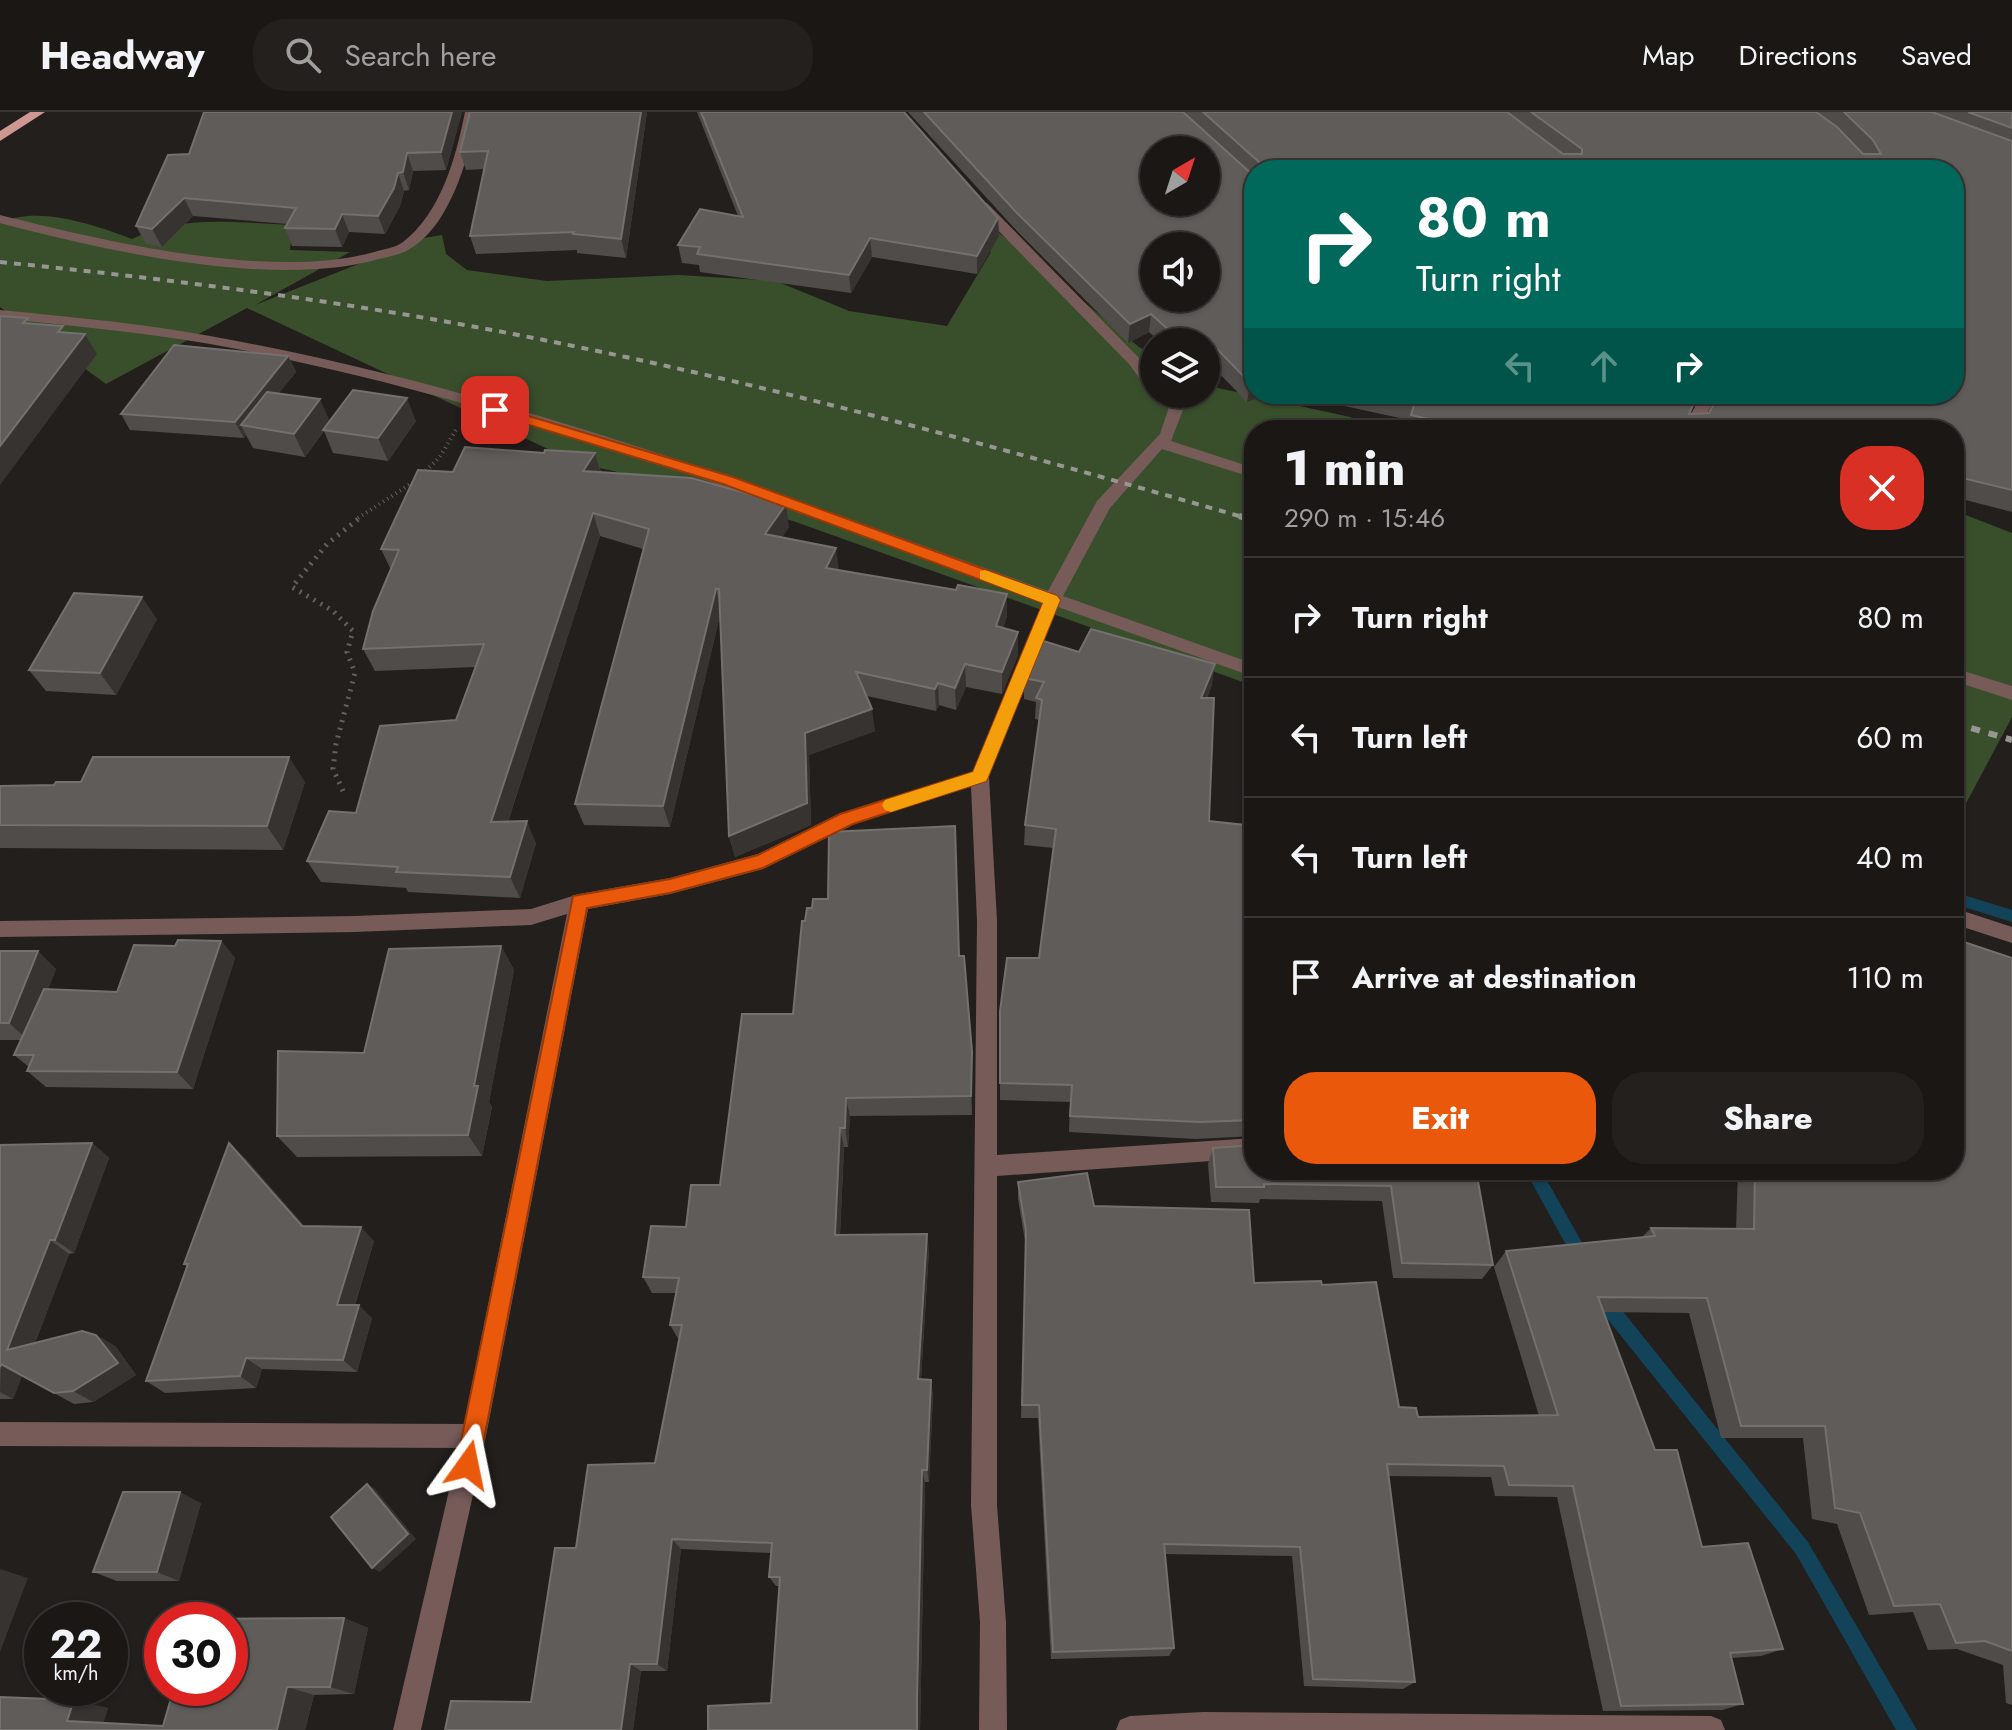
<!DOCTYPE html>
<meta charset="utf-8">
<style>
body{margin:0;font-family:Jost,sans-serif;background:#23201e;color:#f1f3f6;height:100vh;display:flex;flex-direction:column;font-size:30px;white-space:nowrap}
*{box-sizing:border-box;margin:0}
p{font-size:26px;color:#9f9fa0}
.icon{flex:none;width:44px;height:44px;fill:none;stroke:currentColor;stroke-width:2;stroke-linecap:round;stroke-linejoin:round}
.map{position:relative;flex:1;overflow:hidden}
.drawer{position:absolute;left:1244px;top:308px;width:720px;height:760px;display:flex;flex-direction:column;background:#1a1715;border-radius:32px;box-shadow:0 2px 6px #0004,0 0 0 2px #383634}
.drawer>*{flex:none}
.hud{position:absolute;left:1244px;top:48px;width:720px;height:244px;border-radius:32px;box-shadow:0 2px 6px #0004,0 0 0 2px #383634;background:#00695c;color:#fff;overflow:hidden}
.needle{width:52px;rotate:39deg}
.tools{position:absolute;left:1140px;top:24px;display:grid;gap:16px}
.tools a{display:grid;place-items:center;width:80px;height:80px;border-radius:50%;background:#1a1715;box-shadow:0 2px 6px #0004,0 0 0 2px #383634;font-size:40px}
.speed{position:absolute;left:24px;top:1490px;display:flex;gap:16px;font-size:40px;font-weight:700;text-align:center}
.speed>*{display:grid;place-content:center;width:104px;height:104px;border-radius:50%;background:#1a1715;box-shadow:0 2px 6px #0004,0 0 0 2px #383634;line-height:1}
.speed small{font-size:20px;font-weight:400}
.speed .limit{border:12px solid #d22;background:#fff;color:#111}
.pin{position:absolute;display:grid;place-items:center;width:68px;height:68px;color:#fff;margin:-34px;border-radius:16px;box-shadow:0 4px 12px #0006}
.me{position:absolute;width:88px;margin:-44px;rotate:12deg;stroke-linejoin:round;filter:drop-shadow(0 0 6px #0008)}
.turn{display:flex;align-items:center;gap:28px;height:168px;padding:0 40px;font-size:36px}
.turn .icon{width:104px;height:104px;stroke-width:2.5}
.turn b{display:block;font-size:56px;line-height:68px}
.lanes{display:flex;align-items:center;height:76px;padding:0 40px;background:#0003;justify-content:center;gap:40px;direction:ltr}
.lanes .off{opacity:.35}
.round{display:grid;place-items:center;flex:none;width:84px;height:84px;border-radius:32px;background:#23201e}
.headline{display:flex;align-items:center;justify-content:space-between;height:136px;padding:0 40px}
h1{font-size:48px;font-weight:800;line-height:60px}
.cta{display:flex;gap:16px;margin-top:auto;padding:16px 40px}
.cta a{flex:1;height:92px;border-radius:32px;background:#ea580c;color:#fff;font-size:32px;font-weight:800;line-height:92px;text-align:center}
.cta a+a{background:#23201e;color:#f1f3f6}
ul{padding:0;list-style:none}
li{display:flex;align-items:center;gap:24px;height:120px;padding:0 40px;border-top:2px solid #383634}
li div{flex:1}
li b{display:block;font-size:30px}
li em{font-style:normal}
header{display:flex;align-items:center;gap:48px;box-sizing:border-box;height:112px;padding:0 40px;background:#1a1715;border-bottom:2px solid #383634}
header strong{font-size:38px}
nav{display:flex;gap:44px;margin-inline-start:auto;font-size:28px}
.search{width:560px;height:72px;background:#23201e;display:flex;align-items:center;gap:20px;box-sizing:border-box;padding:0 28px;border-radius:32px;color:#9f9fa0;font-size:30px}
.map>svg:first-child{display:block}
.green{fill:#394f2c}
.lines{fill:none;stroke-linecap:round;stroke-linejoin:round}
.stream{fill:#124359;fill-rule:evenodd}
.path-far1{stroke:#63605d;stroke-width:4;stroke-dasharray:1 4;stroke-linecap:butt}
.path{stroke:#63605d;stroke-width:5;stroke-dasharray:2 6;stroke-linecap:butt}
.minor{fill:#765b59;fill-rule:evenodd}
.major{fill:#ce9791;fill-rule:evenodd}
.rail-far1{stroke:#989693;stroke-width:4;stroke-dasharray:7 7;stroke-linecap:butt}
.rail{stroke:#989693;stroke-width:6;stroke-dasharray:9 9;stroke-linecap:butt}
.wall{fill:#4f4c49}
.shaded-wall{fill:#373330}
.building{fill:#5f5c59;stroke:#73706d;stroke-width:2;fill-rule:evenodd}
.route{fill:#ea580c;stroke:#983908;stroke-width:2}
.slow{fill:#f59e0b}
</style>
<header>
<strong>Headway</strong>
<div class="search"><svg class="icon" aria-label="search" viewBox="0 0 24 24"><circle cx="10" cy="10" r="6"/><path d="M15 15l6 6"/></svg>Search here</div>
<nav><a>Map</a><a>Directions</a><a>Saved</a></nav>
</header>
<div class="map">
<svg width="2012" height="1618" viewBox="0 0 2012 1618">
<rect width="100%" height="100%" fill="#231f1c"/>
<g class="green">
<path d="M955 85 1139 235 1154 243V282H1206V270L1218 276 1350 305 1375 318H1254V574L793 409 657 369 578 351 247 196 106 272 0 195V111C38 93 94 113 132 127 182 102 238 111 293 113L290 138 350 140 255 193 424 126 442 123 446 142 467 158 547 169 679 163 776 169 849 199 947 214 991 140 964 122Z"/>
<path d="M1963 402 2012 421V605L1954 714V410Z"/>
</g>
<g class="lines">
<g class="stream">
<path d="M1954 780 2012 798V810L1954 792Z"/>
<path d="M1525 1058H1541L1589 1143 1591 1148 1589 1153 1583 1156 1577 1153Z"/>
<path d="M1603 1176 1609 1178 1617 1192 1808 1430 1917 1618H1896L1796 1442 1605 1204 1595 1184 1597 1178Z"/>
</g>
<g class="path-far1">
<path d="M422 362 440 345 457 316"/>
<path d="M358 406 415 369"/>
</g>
<path class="path" d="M343 679 333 657 336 632 355 561 347 540 353 519 333 499 292 475 327 432 362 404"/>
<g class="minor">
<path d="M465 0H477C470 43 450 116 408 138 399 143 388 145 379 147 274 177 105 139 0 111V103C104 129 271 169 374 140 384 137 395 136 403 130 441 101 456 45 465 0Z"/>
<path d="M977 91H987L1140 247 1154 266V282L1149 280 1130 253 977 97Z"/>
<path d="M0 198C70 205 141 211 210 224 497 275 775 380 1048 479L1097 389 1160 322 1170 292 1154 282H1174L1186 290 1171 329 1254 356V366L1162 337 1110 396 1063 484 1254 552V565L1058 495 989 665 997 809V1043L1254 1026V1046L997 1064V1393L1006 1510 1007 1618H979L980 1510 971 1393 977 809 971 675 853 712 763 757 670 782 588 797 486 1324 421 1618H393L459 1336 0 1334V1310L464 1312 567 802 531 813 355 820 0 825V809L355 804 531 797 579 782 670 766 758 742 840 702 973 660 1043 490C771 390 496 284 210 232 141 220 70 214 0 206Z"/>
<path d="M1702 282H1718L1698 318H1682Z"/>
<path d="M1954 556 2012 574V588L1954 569Z"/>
<path d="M1954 796 2012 815V831L1954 812Z"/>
<path d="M1203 1600 1711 1604 1721 1608 1725 1618H1116L1120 1608 1130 1604Z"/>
</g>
<path class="major" d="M30 0H45L0 29V19Z"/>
<path class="rail-far1" d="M0 150C160 166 318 186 476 215 736 263 992 333 1246 406"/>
<g class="rail">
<path d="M1239 404 1254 408"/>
<path d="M1954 611 2012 628"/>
</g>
</g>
<g class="wall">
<path d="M204 0H462L446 58 413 59 409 78 404 79 400 94 385 122 349 120 342 135 292 134 285 116 287 112 193 104 162 135 146 132 136 114 189 42Z"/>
<path d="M647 0 626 146 577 141V138L476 142 470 124 484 57 466 58 460 40Z"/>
<path d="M697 0H904L998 106 999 124 977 162 872 145 851 181 700 160 699 153 682 151 678 133 738 104Z"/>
<path d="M908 0H2012V400L1954 385V318H1407L1409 308 1289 282H1699L1689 302 1709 301 1819 283 1954 282V58H1254V282H1270L1247 290 1215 257 1206 230H1160L1149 220 1128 231 1017 119Z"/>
<path d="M288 244 296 260 279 281 330 308 416 309 388 349 333 341 324 319 305 345 253 336 246 323 244 326 130 318 121 302Z"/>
<path d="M544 341H595L601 360 789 415 782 425 839 458 956 478 1007 482V504L1003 516 1018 520V543L1002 582 966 575 956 598 939 593 936 599 867 584 875 619 809 643 811 713 735 745 729 724 720 503 670 715 584 713 575 692 643 437 600 424 508 710 536 731 520 786 408 780 406 776 321 770 307 749 356 701 456 608 476 555 375 559 363 537 391 458 381 437 453 360Z"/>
<path d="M157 507 116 583 46 579 29 558Z"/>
<path d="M1079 540 1212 573 1207 586 1209 709 1254 714V1024L1196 1027 1069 1020 1070 990 1000 988V899L1039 846 1053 736 1024 733 1025 713 1039 608 1035 607 1036 590 1024 587V566Z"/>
<path d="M305 670 283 738 0 736V674Z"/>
<path d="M221 829 235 846 193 977 46 975 27 959 29 955 14 943 21 928H0V839L56 857 48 877 117 880 175 834Z"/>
<path d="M1961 829 2012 846V1593L2006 1591 2003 1553 1957 1537 1928 1538 1913 1500 1869 1503 1837 1412 1812 1407 1803 1326H1721L1689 1201 1604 1200 1655 1338 1702 1435 1783 1537 1761 1544 1731 1546 1743 1592 1722 1598 1603 1599 1557 1385 1495 1384 1491 1365 1388 1364 1415 1570 1403 1577 1304 1574 1292 1444 1165 1442 1174 1536 1169 1544 1051 1547 1038 1306H1021L1026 1135 1018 1087V1070L1094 1094 1254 1171 1322 1173 1399 1295 1418 1305 1539 1304 1494 1155 1506 1139 1642 1125 1651 1116 1736 1117 1738 1058H1954Z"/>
<path d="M501 834 514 858 489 990 492 995 482 1044 297 1045 277 1024 364 941Z"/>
<path d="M959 844 972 940V1003L850 1004 848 1035H844L840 1123 929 1138 921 1267 933 1281 929 1370H925L920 1618H708L771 1591 779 1474H776L769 1465 771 1441 681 1437 667 1559H641L633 1618H445L531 1590 576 1436 655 1351 679 1228 670 1213 676 1181H652L643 1165 720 1073 793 902Z"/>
<path d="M92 1031 109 1046 74 1141 69 1142 35 1231 96 1223 115 1234 136 1263 93 1290 74 1292 22 1264 13 1287H0V1033Z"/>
<path d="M1213 1036 1476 1058 1493 1153 1482 1167 1393 1166 1382 1089 1260 1087 1259 1091 1211 1090 1208 1052Z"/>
<path d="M245 1046 304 1114 374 1129 355 1193 372 1206 357 1260 262 1257 256 1276 165 1281 146 1269 187 1155 184 1152Z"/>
<path d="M1597 1058H1641L1599 1062Z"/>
<path d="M201 1391 179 1469H117L93 1460Z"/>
<path d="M344 1506 368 1516 354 1582 314 1583 305 1618H0L108 1596 103 1611 163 1614Z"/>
</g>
<g class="shaded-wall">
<path d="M452 0H462L446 58 441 40Z"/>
<path d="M641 0H647L626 146 621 127Z"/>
<path d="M407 41 413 59 409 78 403 60Z"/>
<path d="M398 61 404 79 400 94 385 122 378 104Z"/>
<path d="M184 86 193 104 162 135 152 117Z"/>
<path d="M342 102 349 120 342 135 335 117Z"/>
<path d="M998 106 999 124 977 162V144Z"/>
<path d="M870 126 872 145 851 181 849 163Z"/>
<path d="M1151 202 1149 220 1128 231 1130 212Z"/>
<path d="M85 222 97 242 0 373V334Z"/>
<path d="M1218 238 1215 257 1206 260V242Z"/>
<path d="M288 244 296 260 252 315 241 313 246 323 244 326 235 310Z"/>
<path d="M1254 270V282H1270L1247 290 1250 271Z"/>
<path d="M407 286 416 309 388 349 378 326Z"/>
<path d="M320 287 330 310 305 345 294 322Z"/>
<path d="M595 341 602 365 583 359Z"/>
<path d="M786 392 789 415 769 445 765 422Z"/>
<path d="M593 401 600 424 501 731 491 710Z"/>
<path d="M836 436 839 459 826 456Z"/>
<path d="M716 477 721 499 670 715 663 694Z"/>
<path d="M1007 482V504L996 536V514Z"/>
<path d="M142 485 157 507 116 583 100 561Z"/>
<path d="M1018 520V543L1002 582V560Z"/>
<path d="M965 552 966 575 956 598 955 576Z"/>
<path d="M1215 552 1212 573 1198 607 1201 586Z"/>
<path d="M938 571 939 593 936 599 935 577Z"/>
<path d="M872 597 875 619 809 643 811 713 735 745 729 724 805 621Z"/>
<path d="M289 645 305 670 283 738 267 714Z"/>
<path d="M527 709 536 731 520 786 510 765Z"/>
<path d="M221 829 235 846 193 977 177 960Z"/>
<path d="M501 834 514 858 489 990 492 995 482 1044 468 1023 474 974Z"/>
<path d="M38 839 56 857 28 928 9 911Z"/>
<path d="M972 940V1003L971 984Z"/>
<path d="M846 986 850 1004 848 1035 845 1016Z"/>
<path d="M840 1016 844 1035 839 1140 835 1123Z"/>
<path d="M92 1031 109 1046 74 1141 55 1128Z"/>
<path d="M229 1031 245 1046 317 1128 302 1114Z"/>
<path d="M361 1115 374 1129 351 1205 337 1193Z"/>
<path d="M927 1122 929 1138 920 1281 918 1267Z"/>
<path d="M50 1128 69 1142 28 1249 7 1238Z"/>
<path d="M359 1193 372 1206 357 1260 343 1248Z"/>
<path d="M96 1223 115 1234 136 1263 93 1290 73 1279Z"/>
<path d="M246 1246 262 1257 256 1276 240 1264Z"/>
<path d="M1 1252 22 1264 13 1287 0 1280Z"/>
<path d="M931 1268 933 1281 929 1370 927 1358Z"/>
<path d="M922 1358 925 1370 920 1618H917V1587Z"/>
<path d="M367 1372 375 1377 416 1427 380 1460 372 1456Z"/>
<path d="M180 1380 201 1391 179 1469 157 1460Z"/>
<path d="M672 1427 681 1437 667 1559 657 1552Z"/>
<path d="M0 1457 28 1466 0 1540Z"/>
<path d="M344 1506 368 1516 354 1582 330 1575Z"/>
<path d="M630 1552 641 1559 633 1618H621Z"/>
<path d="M287 1575 314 1583 305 1618H277Z"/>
<path d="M74 1588 108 1596 102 1616 67 1609Z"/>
</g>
<g class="building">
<path d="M204 0H452L441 40 407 41 403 60 398 61 394 76 378 104 342 102 335 117 285 116 296 96 184 86 152 117 136 114 168 43 189 42Z"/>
<path d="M470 0H641L621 127 573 122 574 120 470 124 488 39 460 40Z"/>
<path d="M701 0H904L998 106 977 144 870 126 849 163 697 142 700 135 678 133 700 97 743 105Z"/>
<path d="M924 0H1183L1254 64V270L1250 271 1218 238 1206 242V230H1182L1151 202 1130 212 1017 101ZM1154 38H1206V90H1154ZM1154 134H1206V186H1154Z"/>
<path d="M1203 0H1507L1563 42H1582V37L1531 0H1816L1837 15 1863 42H1881L1873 28 1844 0H1932L2012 29V378L1954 364V318H1477L1411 303 1415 290 1378 282H1698L1689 302 1709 301 1719 282H1801L1808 284 1809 282H1954V58H1259V50Z"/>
<path d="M1968 0H2012V16Z"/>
<path d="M0 204 28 206 23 211 63 214 58 220 85 222 0 334Z"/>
<path d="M174 233 288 244 235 310 121 302Z"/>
<path d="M353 278 407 286 378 326 323 318Z"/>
<path d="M267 280 320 287 294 322 241 313Z"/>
<path d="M465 335 544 341 545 338 595 341 583 359 691 366 786 392 765 422 836 436 826 456 956 478 958 473 1007 482 996 514 1018 520 1002 560 965 552 955 576 938 571 935 577 856 560 872 597 805 621 807 691 729 724 719 477H716L663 694 575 692 649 417 593 401 491 710 527 709 510 765 396 760 398 755 307 749 329 699 356 701 380 614 456 608 484 532 363 537 373 499 399 438 381 437 418 358 453 360Z"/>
<path d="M74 481 142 485 100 561 29 558Z"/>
<path d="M1091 517 1215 552 1201 586H1214L1209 709 1254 714V1008L1200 1010 1070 1004 1072 973 1000 971V899L1007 846H1039L1056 717 1025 713 1042 588 1036 586 1044 570 1024 566 1040 528 1079 540Z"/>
<path d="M93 645H289L267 714 0 713V674L54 673 56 670H81Z"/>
<path d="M955 714 959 844H964L972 940 971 984 846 986 845 1016H840L835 1123 927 1122 918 1267 931 1268 927 1358H922L917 1587V1618H708V1594L771 1591 780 1465H769L772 1431 672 1427 657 1552H630L621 1618H445L451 1589 531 1590 555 1436H576L588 1353 655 1351 682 1213H670L679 1166 643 1165 651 1114 686 1115 691 1073H720L742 902H793L802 809H805L807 796H812L813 787H828L829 720Z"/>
<path d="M1954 814 1962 816 1961 829 2012 846V1539L1985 1529 1956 1531 1940 1492 1894 1494 1860 1401 1835 1396 1825 1314H1741L1707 1186 1598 1185 1655 1338H1677L1702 1435 1748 1431 1783 1537 1730 1541 1743 1592 1621 1594 1573 1374 1509 1373 1504 1354 1387 1352 1415 1570 1313 1567 1300 1435 1164 1432 1174 1536 1053 1540 1039 1293H1022L1026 1119 1018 1070 1087 1061 1094 1094 1249 1098 1254 1171 1321 1169 1322 1173 1376 1170 1399 1295 1416 1296 1418 1305 1558 1303 1506 1139 1655 1124 1651 1116 1754 1117 1755 1058H1954Z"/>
<path d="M178 828 221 829 177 960 27 959 34 943H14L44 877 117 880 134 833 175 834Z"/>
<path d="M501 834 474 974H478L468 1023 277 1024 278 939 364 941 389 837Z"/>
<path d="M0 839H38L9 911H0Z"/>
<path d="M92 1031 55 1128H50L7 1238 82 1219 96 1223 118 1251 73 1279 54 1281 1 1252 0 1255V1033Z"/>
<path d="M229 1031 302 1114 361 1115 337 1193H359L343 1248 246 1246 240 1264 146 1269 188 1152H184Z"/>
<path d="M1254 1033V1058H1476L1493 1153 1402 1151 1391 1074 1264 1072V1075H1216L1213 1036Z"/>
<path d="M367 1372 408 1422 372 1456 331 1405Z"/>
<path d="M123 1380H180L157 1460H93Z"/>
<path d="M344 1506 330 1575H287L277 1618H0V1585L74 1588 67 1609 163 1614 174 1576H230V1508H192V1507Z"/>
</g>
<path class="route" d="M495 294 733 365 1057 484 1060 488 986 669 853 712 763 756 670 781 587 796 479 1353 476 1361 468 1364 460 1361 456 1353 573 784 670 767 758 743 840 702 973 660 1043 491 723 372 490 301V295Z"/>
<path class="slow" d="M985 458 1057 484 1060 488 988 665 986 669 891 700 885 698 882 693 885 688 973 660 1043 491 980 467V459Z"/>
</svg>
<div class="tools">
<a><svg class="needle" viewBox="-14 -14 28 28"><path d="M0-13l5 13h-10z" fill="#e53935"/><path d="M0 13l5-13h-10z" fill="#9f9fa0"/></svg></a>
<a><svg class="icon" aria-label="sound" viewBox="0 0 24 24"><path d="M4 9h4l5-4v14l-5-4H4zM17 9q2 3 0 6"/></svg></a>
<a><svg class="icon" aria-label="layers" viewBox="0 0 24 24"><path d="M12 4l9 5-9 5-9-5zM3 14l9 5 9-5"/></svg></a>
</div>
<div class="speed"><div>22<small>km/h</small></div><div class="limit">30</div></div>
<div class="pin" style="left:495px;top:298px;background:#d93025"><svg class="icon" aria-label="arrive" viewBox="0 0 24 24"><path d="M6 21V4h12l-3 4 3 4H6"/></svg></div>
<svg class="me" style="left:468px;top:1353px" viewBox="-20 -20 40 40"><path d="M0-17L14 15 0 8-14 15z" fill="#ea580c" stroke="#fff" stroke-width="4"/></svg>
<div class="hud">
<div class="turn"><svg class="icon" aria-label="right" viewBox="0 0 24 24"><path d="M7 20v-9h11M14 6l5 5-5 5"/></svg><div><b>80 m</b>Turn right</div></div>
<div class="lanes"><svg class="icon off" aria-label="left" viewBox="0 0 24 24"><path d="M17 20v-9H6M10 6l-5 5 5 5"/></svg><svg class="icon off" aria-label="ahead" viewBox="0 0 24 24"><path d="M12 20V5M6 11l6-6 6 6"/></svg><svg class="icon" aria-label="right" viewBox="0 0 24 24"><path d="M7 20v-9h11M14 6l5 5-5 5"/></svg></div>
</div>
<section class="drawer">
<div class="headline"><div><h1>1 min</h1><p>290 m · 15:46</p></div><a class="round" style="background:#d93025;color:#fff"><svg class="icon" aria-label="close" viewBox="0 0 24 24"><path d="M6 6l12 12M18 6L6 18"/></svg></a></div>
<ul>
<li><svg class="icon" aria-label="right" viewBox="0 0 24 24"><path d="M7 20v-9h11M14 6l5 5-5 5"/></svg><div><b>Turn right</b></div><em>80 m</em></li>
<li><svg class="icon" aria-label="left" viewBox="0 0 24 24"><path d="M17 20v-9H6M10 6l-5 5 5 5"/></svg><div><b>Turn left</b></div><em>60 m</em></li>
<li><svg class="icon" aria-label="left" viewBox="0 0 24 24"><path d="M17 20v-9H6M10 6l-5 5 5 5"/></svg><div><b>Turn left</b></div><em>40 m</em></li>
<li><svg class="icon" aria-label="arrive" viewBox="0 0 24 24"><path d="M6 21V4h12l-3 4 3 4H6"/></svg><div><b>Arrive at destination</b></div><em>110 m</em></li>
</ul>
<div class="cta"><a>Exit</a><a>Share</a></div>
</section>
</div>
